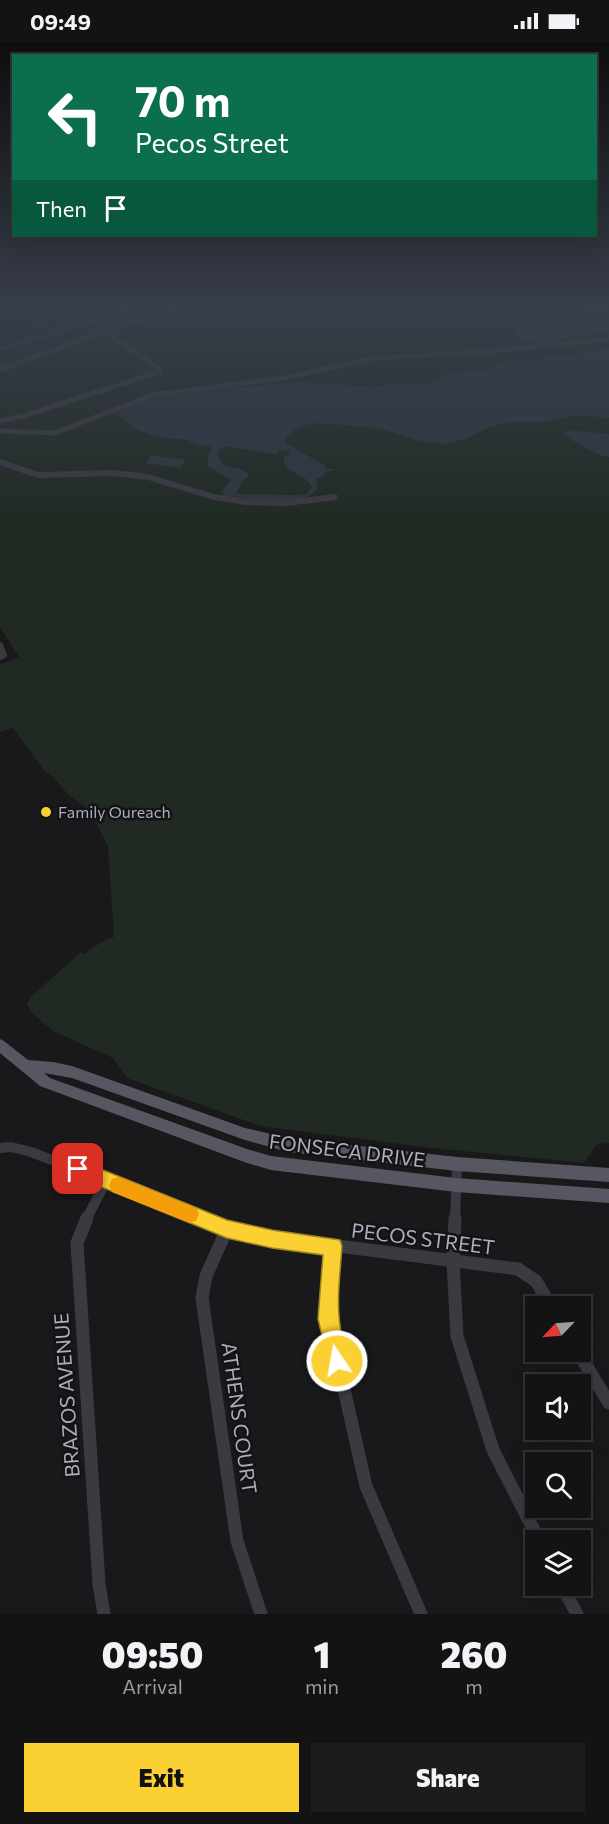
<!DOCTYPE html>
<style>
body{margin:0;font-family:Commissioner,sans-serif;background:#1c1c1d;color:#f1f3f6;height:100vh;display:flex;flex-direction:column;font-size:22px;white-space:nowrap}
*{box-sizing:border-box;margin:0}
p{font-size:20px;color:#9d9ea0}
.icon{flex:none;width:33px;height:33px;fill:none;stroke:currentColor;stroke-width:2;stroke-linecap:round;stroke-linejoin:round}
.map{position:relative;height:1572px;overflow:hidden}
.drawer{display:flex;flex-direction:column;background:#131314;flex:1}
.drawer>*{flex:none}
.guide{position:absolute;left:12px;top:12px;width:585px;height:183px;border-radius:0px;box-shadow:0 6px 24px #0002,0 0 0 2px #323234;background:#0b6e4f;color:#fff;overflow:hidden}
.needle{width:39px;rotate:245deg}
.buttons{position:absolute;left:525px;top:1254px;display:grid;gap:12px}
.buttons a{display:grid;place-items:center;width:66px;height:66px;border-radius:0px;background:#131314;box-shadow:0 6px 24px #0002,0 0 0 2px #323234;font-size:30px}
.pin{position:absolute;display:grid;place-items:center;width:51px;height:51px;color:#fff;margin:-26px;border-radius:12px;box-shadow:0 3px 9px #0006}
.me{position:absolute;width:66px;margin:-33px;rotate:348deg;stroke-linejoin:round;filter:drop-shadow(0 0 4px #0008)}
.turn{display:flex;align-items:center;gap:21px;height:126px;padding:0 24px;font-size:27px}
.turn .icon{width:78px;height:78px;stroke-width:2.5}
.turn b{display:block;font-size:42px;line-height:51px}
.then{display:flex;align-items:center;height:57px;padding:0 24px;background:#0003;gap:12px;font-size:22px}
.eta{display:flex;justify-content:space-evenly;align-items:center;height:102px;text-align:center}
.eta b{font-size:36px;font-weight:800;line-height:42px}
.action{display:flex;gap:12px;margin-top:auto;padding:12px 24px}
.action a{flex:1;height:69px;border-radius:0px;background:#fad032;color:#111;font-size:24px;font-weight:800;line-height:69px;text-align:center}
.action a+a{background:#1c1c1d;color:#f1f3f6}
.status{display:flex;justify-content:space-between;align-items:center;height:42px;padding:0 30px;background:#131314;direction:ltr}
.status svg{height:16px;fill:currentColor}
.map>svg:first-child{display:block}
.green{fill:#202a23}
.water{fill:#2e3640;fill-rule:evenodd}
.lines{fill:none;stroke-linecap:round;stroke-linejoin:round}
.canal{stroke:#2e3640;stroke-width:4.5}
.minor-far3{stroke:#3a3a41;stroke-width:5}
.minor-far2{stroke:#3a3a41;stroke-width:6}
.minor-far1{stroke:#3a3a41;stroke-width:10}
.minor{stroke:#3a3a41;stroke-width:13}
.major{fill:#565760;fill-rule:evenodd}
.route{fill:#fad032;stroke:#a28720;stroke-width:1.5}
.slow{fill:#f59e0b}
.poi-dot{fill:#fad032;stroke:#141416;stroke-width:2}
.labels{text-anchor:middle;stroke-width:5;stroke-linejoin:round;paint-order:stroke}
.poi-label{font-size:16px;fill:#abaebc;stroke:#141416;text-anchor:start}
.near-street-label{font-size:20px;fill:#abaebc;stroke:#141416}
</style>
<div class="status"><b>09:49</b><svg viewBox="0 0 49 12"><path d="M0 12V9h3v3zM5 12V6h3v6zM10 12V3h3v9zM15 12V0h3v12zM26 1h20v11H26zM47 4h2v5h-2z"/></svg></div>
<div class="map">
<svg width="609" height="1572" viewBox="0 0 609 1572">
<rect width="100%" height="100%" fill="#19191b"/>
<path class="green" d="M105 264H609V1101L597 1102 584 1121 432 1106 260 1084 127 1036 113 1016 53 989 31 970 27 962 32 954 81 910 84 912 103 899 114 895 108 804 90 769 69 753 49 731H46L13 686 0 690V623L19 615 0 585V294L25 287 31 290 40 288 42 285 40 282Z"/>
<g class="water">
<path d="M532 275 609 279V292L599 291 540 300H521L517 296 514 282Z"/>
<path d="M609 306V376L574 373 546 380H511L491 384 465 397 443 402 420 399 379 386 317 381 300 384 286 395 285 400 325 424 326 427H333L332 429H326L325 433 316 437 318 446C304 467 246 457 224 453L222 449 231 438 207 424 209 412 212 408 210 404 195 403 188 398 157 395 135 387 118 372 121 368 150 356 196 349 299 340 374 345 401 341 425 342 450 331 485 328 508 319 561 315ZM224 404 277 412 279 408H287L290 412 284 416V422C292 432 305 432 312 445L306 452 297 453 236 452 240 443 249 433C238 419 221 435 218 409Z"/>
<path d="M567 388 609 392V415L597 412 565 394 563 392Z"/>
<path d="M151 413 186 418 180 426 145 421Z"/>
</g>
<g class="lines">
<g class="canal">
<path d="M0 276 17 264"/>
<path d="M0 307 142 264"/>
</g>
<g class="minor-far3">
<path d="M535 264 609 269"/>
<path d="M35 286 39 279 64 264"/>
<path d="M0 328 104 289 186 264"/>
<path d="M0 379 23 374 159 330V326L104 289"/>
<path d="M0 389 55 391 152 353 283 336 376 316 482 310 609 297"/>
</g>
<g class="minor-far2">
<path d="M0 420 38 433 113 431 148 435 214 455 246 460 286 461 335 455"/>
<path d="M0 603 4 613 0 615"/>
</g>
<g class="minor-far1">
<path d="M0 1106 11 1105 31 1110 207 1178"/>
<path d="M86 1178 106 1139"/>
<path d="M455 1178 457 1122"/>
</g>
<g class="minor">
<path d="M87 1176 77 1201 99 1542 104 1572"/>
<path d="M203 1176 244 1192 518 1227 536 1239 551 1264"/>
<path d="M455 1176 453 1219 457 1294 493 1408 539 1498"/>
<path d="M227 1187 206 1234 202 1256 237 1499 261 1572"/>
<path d="M333 1204 328 1277 366 1444 421 1572"/>
<path d="M578 1310 609 1361"/>
<path d="M562 1544 577 1572"/>
</g>
<path class="major" d="M0 997 4 999 28 1018 53 1020 72 1024 245 1086 288 1096 457 1115 609 1126V1140L457 1129 288 1110 245 1098 72 1036 44 1031 50 1036 61 1040 247 1107 271 1114 456 1136 609 1147V1161L456 1150 271 1128 247 1121 40 1044 0 1011Z"/>
</g>
<linearGradient id="sky" x2="0" y2="1"><stop stop-color="#0e0e0f"/><stop offset="0.55" stop-color="#383e4a"/><stop offset="1" stop-color="#383e4a" stop-opacity="0"/></linearGradient>
<rect width="609" height="484" fill="url(#sky)"/>
<path class="route" d="M78 1118 227 1178 272 1188 340 1198 342 1204C340 1235 335 1264 342 1294 344 1305 349 1315 344 1326L337 1329 330 1326 318 1277 323 1213 272 1206 227 1196 72 1133 69 1127 72 1121Z"/>
<path class="slow" d="M118 1135 196 1166 199 1172 196 1179 190 1181 112 1150 109 1144 112 1137Z"/>
<circle class="poi-dot" cx="46" cy="770" r="6"/>
<g class="labels">
<g class="poi-label">
<text x="58" y="776">Family Oureach</text>
</g>
<g class="near-street-label">
<text transform="translate(347 1109) rotate(7)" y="7">FONSECA DRIVE</text>
<text transform="translate(423 1197) rotate(7)" y="7">PECOS STREET</text>
<text transform="translate(67 1353) rotate(-94)" y="7">BRAZOS AVENUE</text>
<text transform="translate(239 1376) rotate(82)" y="7">ATHENS COURT</text>
</g>
</g>
</svg>
<div class="buttons">
<a><svg class="needle" viewBox="-14 -14 28 28"><path d="M0-13l5 13h-10z" fill="#e53935"/><path d="M0 13l5-13h-10z" fill="#9d9ea0"/></svg></a>
<a><svg class="icon" aria-label="sound" viewBox="0 0 24 24"><path d="M4 9h4l5-4v14l-5-4H4zM17 9q2 3 0 6"/></svg></a>
<a><svg class="icon" aria-label="search" viewBox="0 0 24 24"><circle cx="10" cy="10" r="6"/><path d="M15 15l6 6"/></svg></a>
<a><svg class="icon" aria-label="layers" viewBox="0 0 24 24"><path d="M12 4l9 5-9 5-9-5zM3 14l9 5 9-5"/></svg></a>
</div>
<div class="pin" style="left:78px;top:1127px;background:#d93025"><svg class="icon" aria-label="arrive" viewBox="0 0 24 24"><path d="M6 21V4h12l-3 4 3 4H6"/></svg></div>
<svg class="me" style="left:337px;top:1319px" viewBox="-20 -20 40 40"><circle r="17" fill="#fad032" stroke="#fff" stroke-width="3"/><path d="M0-11L8 9 0 5-8 9z" fill="#fff"/></svg>
<div class="guide">
<div class="turn"><svg class="icon" aria-label="left" viewBox="0 0 24 24"><path d="M17 20v-9H6M10 6l-5 5 5 5"/></svg><div><b>70 m</b>Pecos Street</div></div>
<div class="then">Then<svg class="icon" aria-label="arrive" viewBox="0 0 24 24"><path d="M6 21V4h12l-3 4 3 4H6"/></svg></div>
</div>
</div>
<section class="drawer">
<div class="eta">
<div><b>09:50</b><p>Arrival</p></div>
<div><b>1</b><p>min</p></div>
<div><b>260</b><p>m</p></div>
</div>
<div class="action"><a>Exit</a><a>Share</a></div>
</section>
